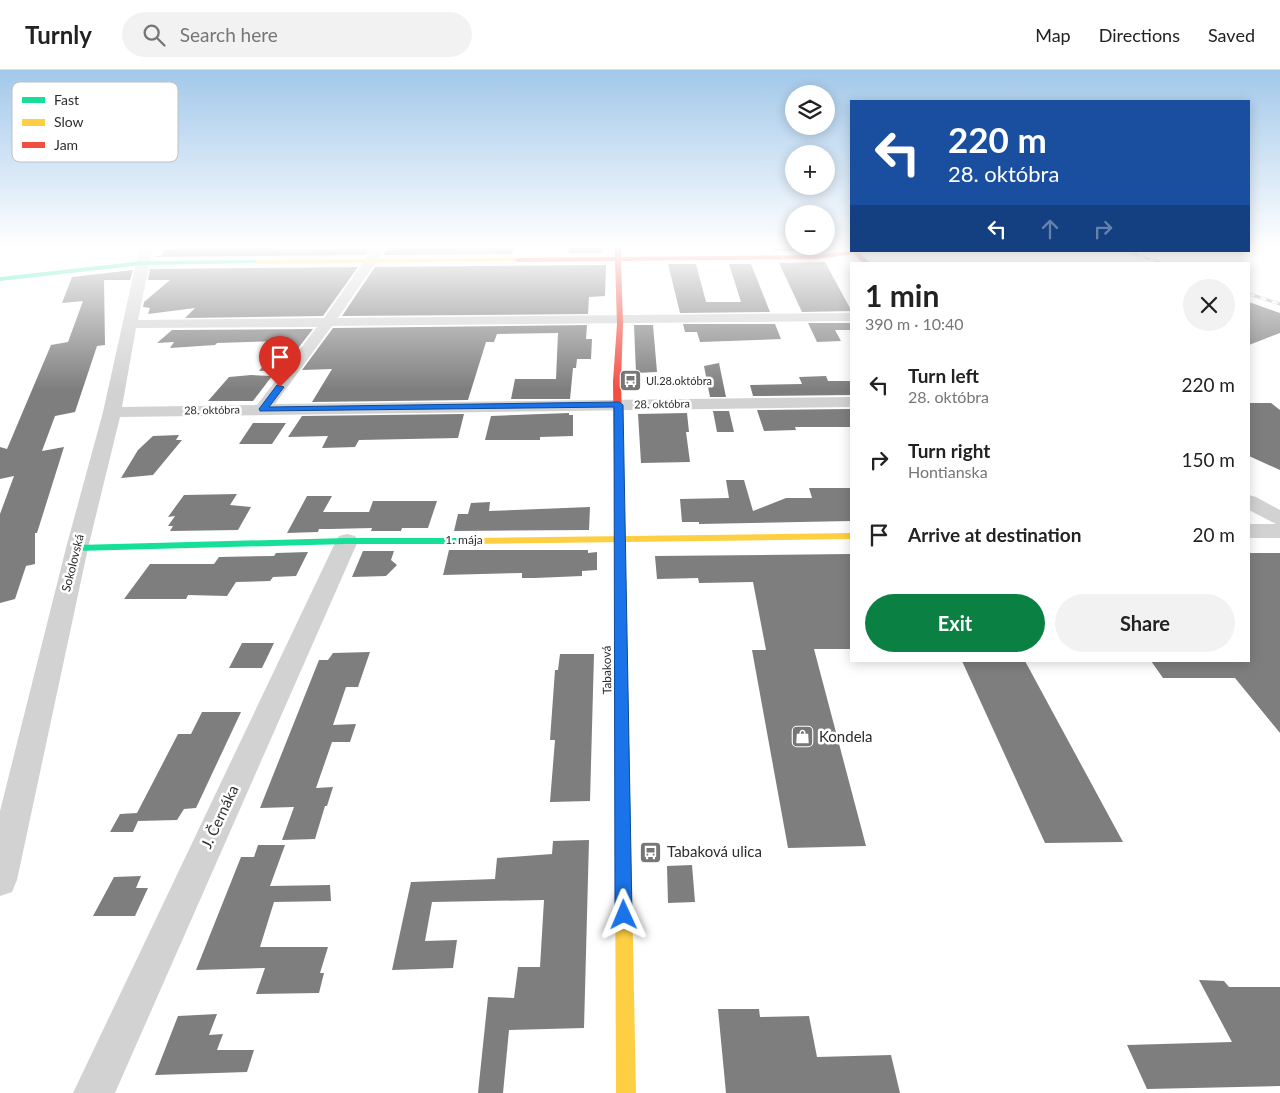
<!DOCTYPE html>
<meta charset="utf-8">
<style>
body{margin:0;font-family:Lato,sans-serif;background:#f2f2f2;color:#222;height:100vh;display:flex;flex-direction:column;font-size:19px;white-space:nowrap}
*{box-sizing:border-box;margin:0}
p{font-size:16px;color:#767676}
.icon{flex:none;width:28px;height:28px;fill:none;stroke:currentColor;stroke-width:2;stroke-linecap:round;stroke-linejoin:round}
.map{position:relative;flex:1;overflow:hidden}
.sheet{position:absolute;left:850px;top:192px;width:400px;height:400px;display:flex;flex-direction:column;background:#fff;border-radius:0px;box-shadow:0 2px 12px #0003}
.sheet>*{flex:none}
.banner{position:absolute;left:850px;top:30px;width:400px;height:152px;border-radius:0px;box-shadow:0 2px 12px #0003;background:#1a4fa0;color:#fff;overflow:hidden}
.fabs{position:absolute;left:785px;top:15px;display:grid;gap:10px}
.fabs a{display:grid;place-items:center;width:50px;height:50px;border-radius:50%;background:#fff;box-shadow:0 2px 12px #0003;font-size:25px}
.pin{position:absolute;display:grid;place-items:center;width:42px;height:42px;color:#fff;margin:-51px -21px;border-radius:50% 50% 50% 0;rotate:-45deg;box-shadow:0 0 5px #0007}
.pin .icon{rotate:45deg}
.me{position:absolute;width:55px;margin:-28px;rotate:359deg;stroke-linejoin:round;filter:drop-shadow(0 0 4px #0008)}
.turn{display:flex;align-items:center;gap:18px;height:105px;padding:0 15px;font-size:22px}
.turn .icon{width:65px;height:65px;stroke-width:2.5}
.turn b{display:block;font-size:35px;line-height:42px}
.lanes{display:flex;align-items:center;height:48px;padding:0 15px;background:#0003;justify-content:center;gap:25px;direction:ltr}
.lanes .off{opacity:.35}
.round{display:grid;place-items:center;flex:none;width:52px;height:52px;border-radius:26px;background:#f2f2f2}
.summary{display:flex;align-items:center;justify-content:space-between;height:85px;padding:0 15px}
h1{font-size:30px;font-weight:700;line-height:38px}
.button{display:flex;gap:10px;margin-top:auto;padding:10px 15px}
.button a{flex:1;height:58px;border-radius:30px;background:#0b8043;color:#fff;font-size:20px;font-weight:700;line-height:58px;text-align:center}
.button a+a{background:#f2f2f2;color:#222}
ul{padding:0;list-style:none}
li{display:flex;align-items:center;gap:15px;height:75px;padding:0 15px}
li div{flex:1}
li b{display:block;font-size:19px}
li em{font-style:normal}
header{display:flex;align-items:center;gap:30px;box-sizing:border-box;height:70px;padding:0 25px;background:#fff;border-bottom:1px solid #e0e0e0}
header strong{font-size:24px}
nav{display:flex;gap:28px;margin-inline-start:auto;font-size:18px}
.search{width:350px;height:45px;background:#f2f2f2;display:flex;align-items:center;gap:12px;box-sizing:border-box;padding:0 18px;border-radius:28px;color:#767676;font-size:19px}
.map>svg:first-child{display:block}
.building{fill:#7e7e7e}
.lines{fill:none;stroke-linecap:round;stroke-linejoin:round}
.street{fill:#d2d2d2;fill-rule:evenodd}
.fast{fill:#16e098;fill-rule:evenodd}
.slow{fill:#ffcf43;fill-rule:evenodd}
.jam{fill:#f24e42;fill-rule:evenodd}
.rail-casing{stroke:#b9b9b9;stroke-width:3}
.rail{stroke:#fff;stroke-width:2;stroke-dasharray:6;stroke-linecap:butt}
.route{fill:#1a73e8;stroke:#114b97}
.labels{text-anchor:middle;stroke-width:5;stroke-linejoin:round;paint-order:stroke}
.far-poi-label{font-size:11px;fill:#2d2d2d;stroke:#fff;text-anchor:start}
.far-street-label{font-size:11px;fill:#2d2d2d;stroke:#fff}
.street-label{font-size:12px;fill:#2d2d2d;stroke:#fff}
.near-poi-label{font-size:15px;fill:#2d2d2d;stroke:#fff;text-anchor:start}
.near-street-label{font-size:15px;fill:#2d2d2d;stroke:#fff}
.key{fill:#fff;stroke:#c0c0c0;stroke-width:1}
.key-label{font-size:14px;fill:#2d2d2d}
</style>
<header>
<strong>Turnly</strong>
<div class="search"><svg class="icon" aria-label="search" viewBox="0 0 24 24"><circle cx="10" cy="10" r="6"/><path d="M15 15l6 6"/></svg>Search here</div>
<nav><a>Map</a><a>Directions</a><a>Saved</a></nav>
</header>
<div class="map">
<svg width="1280" height="1023" viewBox="0 0 1280 1023">
<rect width="100%" height="100%" fill="#fff"/>
<g class="building">
<path d="M197 177H275L273 179H370L366 185 153 187 163 185 164 180Z"/>
<path d="M392 177 463 178H514L512 184 383 185 387 179Z"/>
<path d="M570 177H602V183H568Z"/>
<path d="M772 177H801L804 181H774Z"/>
<path d="M825 192 851 240V241L802 242 779 193Z"/>
<path d="M668 194H696L706 232H741L729 194H751L770 242 680 243Z"/>
<path d="M606 195 605 226 589 227 588 244 342 246 375 197Z"/>
<path d="M358 197 323 246 185 248 195 238 148 244 150 238 143 237 144 232 170 210H148L150 199Z"/>
<path d="M133 200 130 210H104L105 275 97 276 75 342 55 346 42 381 64 377 37 463H35V494L26 496 15 529 0 533V444L14 406 0 409V377L7 379 51 275 68 272 83 231 62 233 72 207Z"/>
<path d="M1249 232 1280 243V263L1249 275Z"/>
<path d="M808 253H851V260H835L841 271 817 272Z"/>
<path d="M683 254H775L781 269 700 272 697 262H685Z"/>
<path d="M587 255 586 269H592L591 289H577L576 298H573L570 329H511L515 309H556L558 263 497 264 494 272H486L468 330 312 332 332 299 302 300 333 258Z"/>
<path d="M634 255H653L657 302 636 303Z"/>
<path d="M313 259 281 300 259 301 282 271 217 273 215 275 170 278 174 272 157 273 172 260Z"/>
<path d="M719 293 726 327H710L704 296Z"/>
<path d="M251 305 272 306 253 331H208L229 307Z"/>
<path d="M826 306 828 311H851V325L753 326 750 315 802 314 799 307Z"/>
<path d="M1249 333H1271L1280 340V400L1249 386Z"/>
<path d="M851 339V357H795L796 360 764 361 757 340Z"/>
<path d="M713 341H729L734 362H717Z"/>
<path d="M569 343V345H573V366L540 367V370H485L491 346Z"/>
<path d="M687 343 689 362H686L690 392 641 393 638 344Z"/>
<path d="M464 344 458 368 359 370 355 377 322 378 328 366 288 367 302 346Z"/>
<path d="M253 353H286L272 374H239Z"/>
<path d="M179 365 176 370H182L153 405 121 408 138 380 153 366Z"/>
<path d="M726 410H744L753 441 786 428H812L809 418H851V451L699 454V452H682L680 429 729 428Z"/>
<path d="M237 424 230 435 251 437 238 460 170 461 173 456H168L175 446 168 447 184 425Z"/>
<path d="M307 426H332L323 442H369L373 431H437L428 458H402L401 461H371L372 458 330 459H319L318 462 287 463Z"/>
<path d="M490 432 489 441 590 437 589 460 454 461 458 444H468L471 433Z"/>
<path d="M449 480H588V483L597 482V500L582 501V506L535 508H522V503L443 505Z"/>
<path d="M363 481H394L391 490 397 495 386 506 352 507Z"/>
<path d="M308 482 296 506 273 507 270 511 236 512 227 526 188 525 186 529H124L150 494H214L219 487 274 486 276 483Z"/>
<path d="M1249 483H1280V663L1235 608H1163L1151 591H1249Z"/>
<path d="M851 484V579H814L866 776 788 778 752 580H766L753 512 699 513 698 508 657 509 655 486Z"/>
<path d="M242 573H274L262 598H229Z"/>
<path d="M370 582 358 617H346L333 655 356 654 350 672H332L316 718 333 717 327 736H325L315 769 282 770 294 737 260 738 319 590H328L333 583Z"/>
<path d="M560 584H594L590 731 550 732 555 670H550L555 600H558Z"/>
<path d="M962 591H1025L1123 772 1045 773Z"/>
<path d="M202 642H241L196 738 184 739 177 750 138 751 133 762H110L120 744 137 743 178 664H191Z"/>
<path d="M589 770 584 958 509 960 503 1023H478L488 927 514 928 518 897H540L544 830 432 832 425 871 457 870 453 898 392 900 411 812 495 809 497 788 552 784 553 771Z"/>
<path d="M258 775H285L270 816 330 815 331 831 274 832 260 877H328L320 903H324L319 923 256 924 265 898 196 900 241 787H254Z"/>
<path d="M692 795 695 832 668 833 667 796Z"/>
<path d="M141 806 136 818H148L135 846H93L114 807Z"/>
<path d="M1199 910 1224 911 1229 917H1280V1016L1147 1019 1127 975 1232 972Z"/>
<path d="M718 939H759L760 947 809 946 817 987 891 985 900 1023H726Z"/>
<path d="M217 944 209 965 223 964 217 980H254L247 1002 155 1005 178 946Z"/>
</g>
<g class="lines">
<g class="street">
<path d="M141 177H153L138 250 324 248 374 177H386L338 248 851 243V251L332 256 275 334 851 327V337L120 347 88 478 17 810 12 822 0 826V741L66 478 103 342 136 193ZM317 257 257 335 122 337 136 258Z"/>
<path d="M1249 425 1256 427 1280 440V468H1249V454H1276L1249 440Z"/>
<path d="M347 464 355 466 358 471 115 1023H73L336 471 339 466Z"/>
</g>
<g class="fast">
<path d="M257 190 260 192 259 193 142 195 0 211V207L142 191Z"/>
<path d="M347 468H475L480 471 475 474H347L77 481 72 478 77 475Z"/>
<path d="M620 471 625 474 631 772 629 777 623 779 617 777 615 772V474Z"/>
</g>
<g class="slow">
<path d="M517 188 520 190 519 191 257 194 254 192 257 190Z"/>
<path d="M851 463V469L475 474 470 471 475 468Z"/>
<path d="M623 765 629 767 631 772 636 1023H616L615 772 617 767Z"/>
</g>
<path class="jam" d="M615 177H621V187L817 185 851 181H858L871 194H864L854 184 817 189 621 191 623 254 621 311 625 474 620 477 615 474 613 311 617 254 615 191 517 192 514 190 517 188 615 187Z"/>
<defs>
<g id="rail">
<path d="M1127 181 1163 194"/>
<path d="M1249 224 1280 234"/>
</g>
</defs>
<use href="#rail" class="rail-casing"/>
<use href="#rail" class="rail"/>
</g>
<linearGradient id="sky" x2="0" y2="1"><stop stop-color="#a2c8ea"/><stop offset="0.55" stop-color="#fff"/><stop offset="1" stop-color="#fff" stop-opacity="0"/></linearGradient>
<rect width="1280" height="320" fill="url(#sky)"/>
<path class="route" d="M277 315 284 317 269 337 619 332 623 335 632 845 630 851 624 854 618 851 615 845 614 337 260 341 259 339Z"/>
<defs>
<symbol id="bus-square" viewBox="-11 -11 22 22"><rect x="-9" y="-9" width="18" height="18" rx="4" fill="#767676" stroke="#fff"/><path d="M-5-6H5V4H4V6H2V4H-2V6H-4V4H-5ZM-3.5-4V0h7V-4ZM-3.5 1.2v1.5H-2V1.2ZM2 1.2v1.5H3.5V1.2Z" fill="#fff"/></symbol>
<symbol id="shop-square" viewBox="-11 -11 22 22"><rect x="-9" y="-9" width="18" height="18" rx="4" fill="#767676" stroke="#fff"/><path d="M-5-2.5h2.3a2.7 3.5 0 0 1 5.4 0H5L5.5 6h-11ZM-1.5-2.5h3a1.5 2.3 0 0 0-3 0Z" fill="#fff"/></symbol>
</defs>
<g fill-rule="evenodd">
<use href="#bus-square" x="618" y="298" width="25" height="25"/>
<use href="#shop-square" x="790" y="654" width="25" height="25"/>
<use href="#bus-square" x="638" y="770" width="25" height="25"/>
</g>
<g class="labels">
<g class="far-poi-label">
<text x="646" y="315">Ul.28.októbra</text>
</g>
<g class="far-street-label">
<text transform="translate(662 334) rotate(-1)" y="4">28. októbra</text>
<text transform="translate(212 340) rotate(-1)" y="4">28. októbra</text>
</g>
<g class="street-label">
<text x="464" y="474">1. mája</text>
<text transform="translate(73 493) rotate(-76)" y="4">Sokolovská</text>
<text transform="translate(607 600) rotate(-91)" y="4">Tabaková</text>
</g>
<g class="near-poi-label">
<text x="819" y="672">Kondela</text>
<text x="667" y="787">Tabaková ulica</text>
</g>
<g class="near-street-label">
<text transform="translate(220 747) rotate(-65)" y="5">J. Černáka</text>
</g>
</g>
<rect x="12" y="12" width="166" height="80" rx="8" class="key"/>
<rect x="22" y="27" width="23" height="6" fill="#16e098"/>
<rect x="22" y="49" width="23" height="7" fill="#ffcf43"/>
<rect x="22" y="72" width="23" height="6" fill="#f24e42"/>
<g class="key-label">
<text x="54" y="35">Fast</text>
<text x="54" y="57">Slow</text>
<text x="54" y="80">Jam</text>
</g>
</svg>
<div class="fabs">
<a><svg class="icon" aria-label="layers" viewBox="0 0 24 24"><path d="M12 4l9 5-9 5-9-5zM3 14l9 5 9-5"/></svg></a>
<a>+</a>
<a>−</a>
</div>
<div class="pin" style="left:280px;top:317px;background:#d93025"><svg class="icon" aria-label="arrive" viewBox="0 0 24 24"><path d="M6 21V4h12l-3 4 3 4H6"/></svg></div>
<svg class="me" style="left:624px;top:845px" viewBox="-20 -20 40 40"><path d="M0-17L14 15 0 8-14 15z" fill="#1a73e8" stroke="#fff" stroke-width="4"/></svg>
<div class="banner">
<div class="turn"><svg class="icon" aria-label="left" viewBox="0 0 24 24"><path d="M17 20v-9H6M10 6l-5 5 5 5"/></svg><div><b>220 m</b>28. októbra</div></div>
<div class="lanes"><svg class="icon" aria-label="left" viewBox="0 0 24 24"><path d="M17 20v-9H6M10 6l-5 5 5 5"/></svg><svg class="icon off" aria-label="ahead" viewBox="0 0 24 24"><path d="M12 20V5M6 11l6-6 6 6"/></svg><svg class="icon off" aria-label="right" viewBox="0 0 24 24"><path d="M7 20v-9h11M14 6l5 5-5 5"/></svg></div>
</div>
<section class="sheet">
<div class="summary"><div><h1>1 min</h1><p>390 m · 10:40</p></div><a class="round"><svg class="icon" aria-label="close" viewBox="0 0 24 24"><path d="M6 6l12 12M18 6L6 18"/></svg></a></div>
<ul>
<li><svg class="icon" aria-label="left" viewBox="0 0 24 24"><path d="M17 20v-9H6M10 6l-5 5 5 5"/></svg><div><b>Turn left</b><p>28. októbra</p></div><em>220 m</em></li>
<li><svg class="icon" aria-label="right" viewBox="0 0 24 24"><path d="M7 20v-9h11M14 6l5 5-5 5"/></svg><div><b>Turn right</b><p>Hontianska</p></div><em>150 m</em></li>
<li><svg class="icon" aria-label="arrive" viewBox="0 0 24 24"><path d="M6 21V4h12l-3 4 3 4H6"/></svg><div><b>Arrive at destination</b></div><em>20 m</em></li>
</ul>
<div class="button"><a>Exit</a><a>Share</a></div>
</section>
</div>
